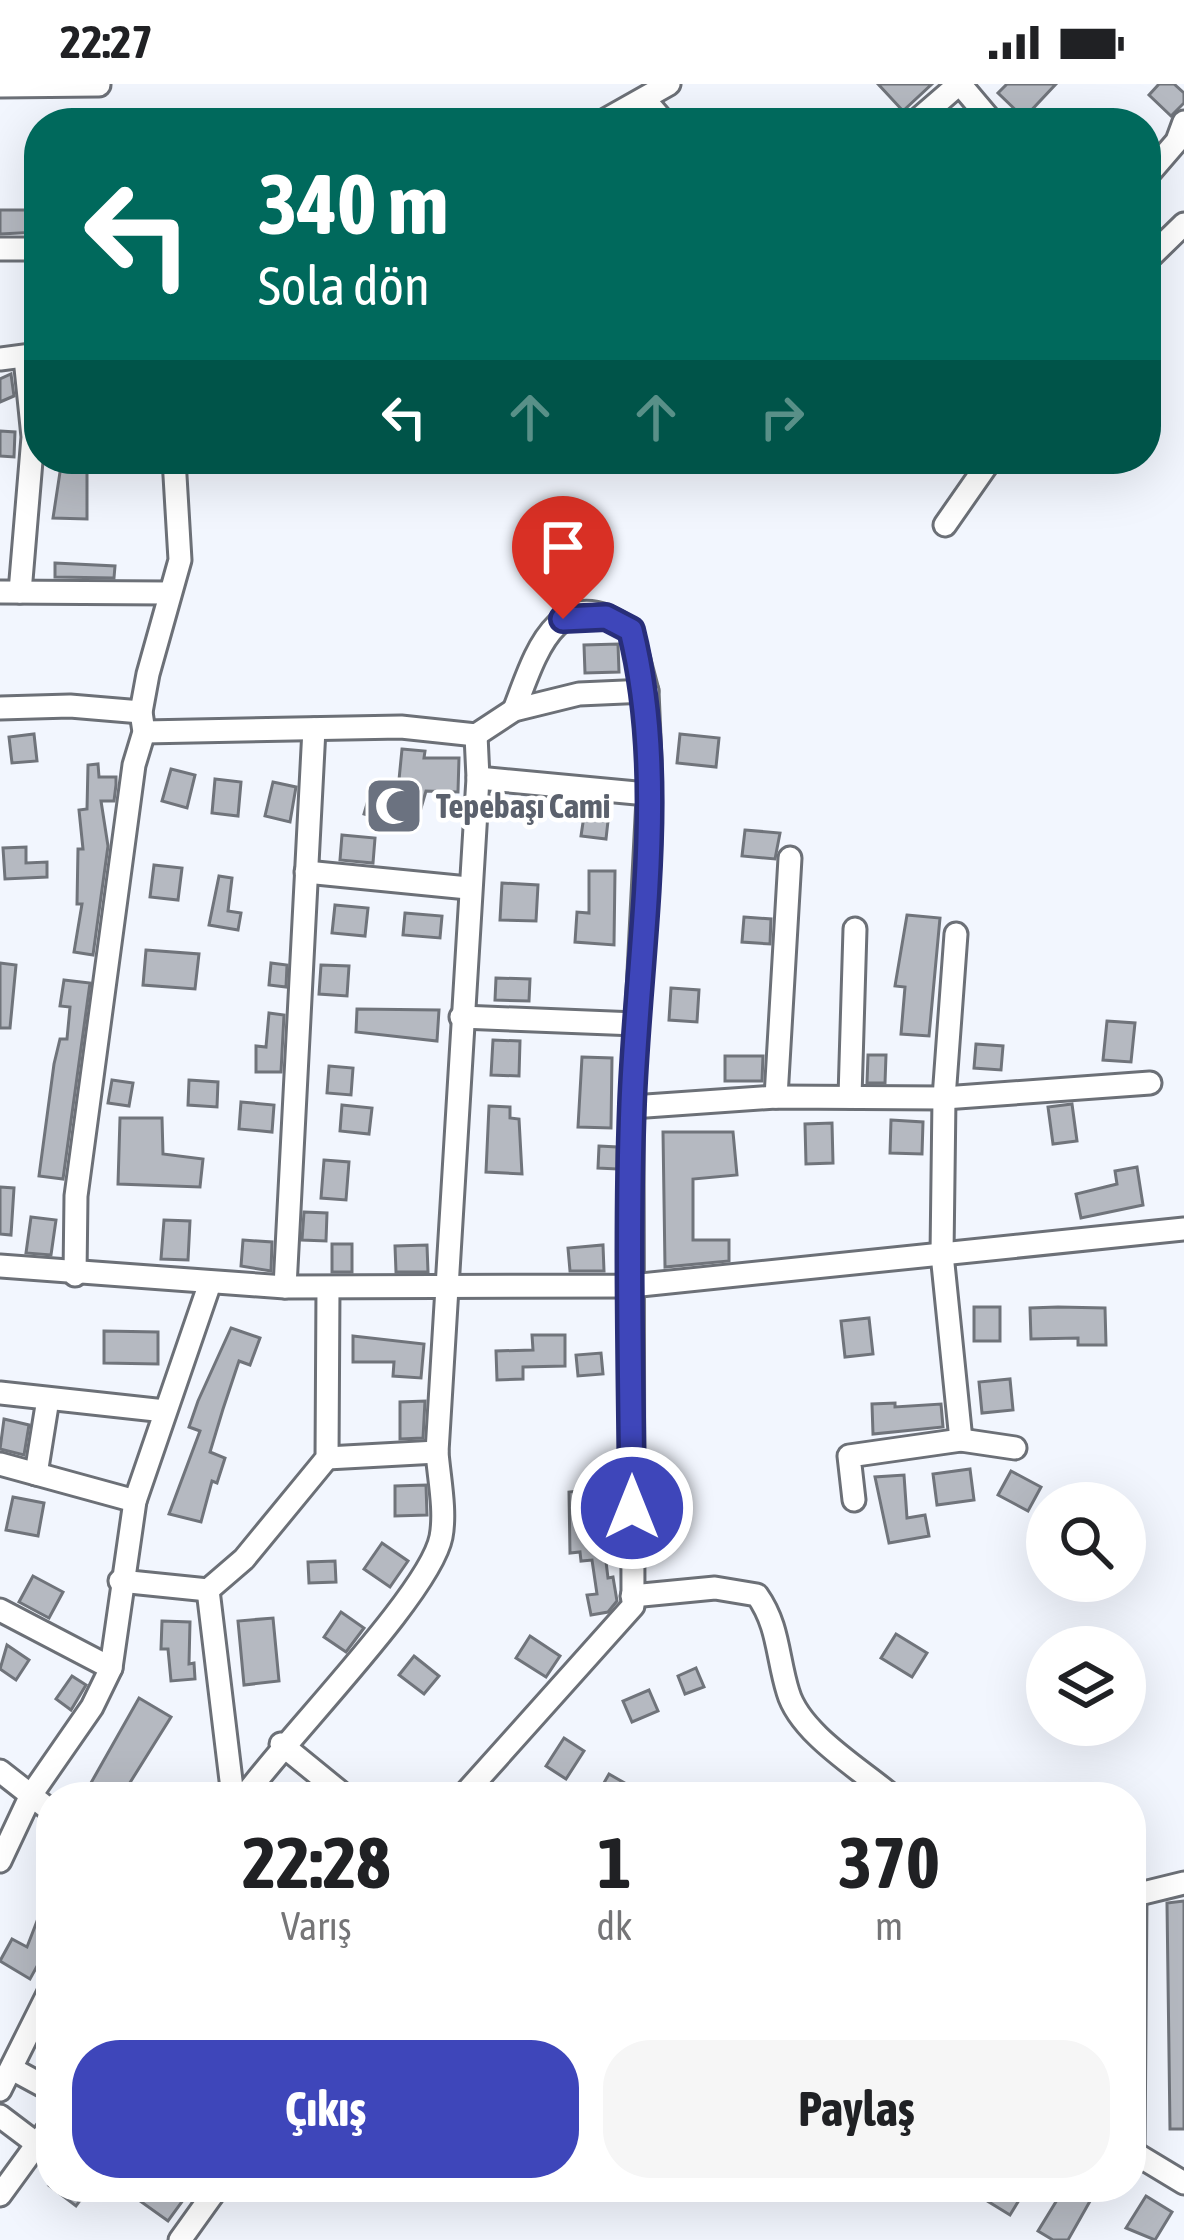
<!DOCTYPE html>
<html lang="tr">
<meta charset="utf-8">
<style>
body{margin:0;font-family:"Asap Condensed",sans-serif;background:#f6f6f6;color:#202124;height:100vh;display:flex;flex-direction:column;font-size:45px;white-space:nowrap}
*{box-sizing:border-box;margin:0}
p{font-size:39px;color:#757577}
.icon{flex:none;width:66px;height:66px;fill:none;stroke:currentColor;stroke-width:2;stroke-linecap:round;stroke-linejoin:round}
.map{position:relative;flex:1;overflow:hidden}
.side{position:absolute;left:36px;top:1698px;width:1110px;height:420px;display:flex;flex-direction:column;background:#fff;border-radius:48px;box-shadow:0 12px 48px #0002}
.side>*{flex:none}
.guide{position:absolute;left:24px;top:24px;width:1137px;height:366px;border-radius:48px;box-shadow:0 12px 48px #0002;background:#00695c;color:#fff;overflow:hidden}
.fabs{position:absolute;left:1026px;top:1398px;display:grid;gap:24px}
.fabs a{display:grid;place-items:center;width:120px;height:120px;border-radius:50%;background:#fff;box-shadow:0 12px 48px #0002;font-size:60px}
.pin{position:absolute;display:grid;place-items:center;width:102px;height:102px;color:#fff;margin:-123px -51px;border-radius:50% 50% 50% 0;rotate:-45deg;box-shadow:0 0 12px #0007}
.pin .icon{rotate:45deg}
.me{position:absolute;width:132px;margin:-66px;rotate:0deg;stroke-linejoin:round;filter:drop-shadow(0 0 9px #0008)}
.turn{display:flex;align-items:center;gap:42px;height:252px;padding:0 36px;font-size:54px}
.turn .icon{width:156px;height:156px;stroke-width:2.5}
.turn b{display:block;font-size:84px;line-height:102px}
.lanes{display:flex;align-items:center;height:114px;padding:0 36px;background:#0003;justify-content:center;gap:60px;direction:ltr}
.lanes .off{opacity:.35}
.eta{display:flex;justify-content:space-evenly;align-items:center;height:204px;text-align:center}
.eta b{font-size:72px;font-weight:700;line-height:84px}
.button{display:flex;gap:24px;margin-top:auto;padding:24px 36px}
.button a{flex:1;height:138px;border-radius:48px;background:#3e46ba;color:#fff;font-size:48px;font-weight:700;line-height:138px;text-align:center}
.button a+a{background:#f6f6f6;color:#202124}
.status{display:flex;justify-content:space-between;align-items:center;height:84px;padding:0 60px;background:#fff;direction:ltr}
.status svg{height:33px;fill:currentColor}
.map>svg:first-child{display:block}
.building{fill:#b5b9c1;stroke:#70747b;stroke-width:3}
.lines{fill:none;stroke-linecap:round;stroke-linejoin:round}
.minor-casing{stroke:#6c7077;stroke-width:27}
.minor{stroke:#fff;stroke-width:21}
.route-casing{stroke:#282e79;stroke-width:30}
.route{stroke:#3e46ba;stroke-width:21}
.labels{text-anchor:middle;stroke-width:9;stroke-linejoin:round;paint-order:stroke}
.worship-label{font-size:33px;font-weight:bold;fill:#5b616d;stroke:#fff;text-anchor:start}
</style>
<div class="status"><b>22:27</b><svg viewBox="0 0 49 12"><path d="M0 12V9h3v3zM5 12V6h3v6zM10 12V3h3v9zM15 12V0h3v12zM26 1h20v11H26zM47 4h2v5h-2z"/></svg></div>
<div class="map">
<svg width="1184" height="2156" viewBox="0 0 1184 2156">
<rect width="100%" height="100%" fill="#f2f6fe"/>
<g class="building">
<path d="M878 0H932L903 27Z"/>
<path d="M1007 0H1056L1024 34 998 9Z"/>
<path d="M1159 0H1174L1184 9V19L1171 32 1149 11Z"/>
<path d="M709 26 745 29V39H693Z"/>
<path d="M0 126H39V148L0 150Z"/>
<path d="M11 290 14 312 0 318V295Z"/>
<path d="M0 347 15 348 14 373 0 372Z"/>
<path d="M62 375H87V435L53 434Z"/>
<path d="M55 479 115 482 114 494 55 493Z"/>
<path d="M618 560 619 588 585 589 584 561Z"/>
<path d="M34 650 37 677 12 679 9 653Z"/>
<path d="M680 650 719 654 716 683 677 679Z"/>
<path d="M402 665 425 667 424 674H459L458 708 426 707 415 745 364 730 373 699 398 706Z"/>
<path d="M98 680 99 693H116V701L114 717H101L108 762 93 871 74 868 82 820H77L78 765H83L79 726 87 725 88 681Z"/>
<path d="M171 685 195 691 187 724 162 717Z"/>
<path d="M215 695 241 698 238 732 212 729Z"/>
<path d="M273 698 296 703 290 738 265 732Z"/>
<path d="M585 725 609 728 606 755 581 752Z"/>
<path d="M745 746 780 749 775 775 742 772Z"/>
<path d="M342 751 375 754 373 779 340 776Z"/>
<path d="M26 763V779L47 778V793L5 795 3 764Z"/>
<path d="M154 781 182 784 178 816 150 813Z"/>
<path d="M589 787H615L614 861 575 858 577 828 589 829Z"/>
<path d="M219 792 232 794 228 827 241 829 238 846 209 841Z"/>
<path d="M502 799 538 801 536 837 500 836Z"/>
<path d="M335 821 368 824 365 852 332 849Z"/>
<path d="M405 829 442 832 440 854 403 851Z"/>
<path d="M907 831 940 834 929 952 901 950 905 903 895 902Z"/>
<path d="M744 833 771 835 770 860 742 858Z"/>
<path d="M146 866 199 870 195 905 143 901Z"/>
<path d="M0 879 16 881 10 944H0Z"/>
<path d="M271 879 287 881 286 903 269 901Z"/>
<path d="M321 881 349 882 347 912 319 910Z"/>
<path d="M496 894 530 895 529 917 495 916Z"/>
<path d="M64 896 90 899 63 1095 39 1092 54 980 60 955H67L70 923 60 922Z"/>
<path d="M671 904 699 906 697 938 669 936Z"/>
<path d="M357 925 439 926 437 957 356 948Z"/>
<path d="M269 929 284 931 281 988H256V962L266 963Z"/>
<path d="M1107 937 1135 939 1131 978 1103 976Z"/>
<path d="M493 956 520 957 519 992 491 991Z"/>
<path d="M976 960 1003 962 1001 986 974 984Z"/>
<path d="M868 971H886L885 999H867Z"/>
<path d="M725 972H763L762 997H725Z"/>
<path d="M582 973 612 974 611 1044 578 1043Z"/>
<path d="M329 982 353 984 351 1011 327 1009Z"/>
<path d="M112 996 133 999 129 1022 108 1019Z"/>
<path d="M189 996 218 998 217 1023 188 1021Z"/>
<path d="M241 1018 274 1021 272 1048 239 1045Z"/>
<path d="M1072 1020 1077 1057 1053 1060 1048 1023Z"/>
<path d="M342 1021 372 1024 369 1050 340 1047Z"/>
<path d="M489 1022 510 1023V1034L519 1035 522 1090 486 1088Z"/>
<path d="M120 1034H162L163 1070 203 1075 200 1103 118 1100Z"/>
<path d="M891 1036 923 1038 922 1070 890 1069Z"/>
<path d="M832 1039 833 1079 806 1080 805 1040Z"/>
<path d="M663 1048H733L737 1091 693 1095V1156H729V1177L665 1183Z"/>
<path d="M599 1062 617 1063V1085L598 1084Z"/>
<path d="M324 1076 349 1078 346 1116 321 1114Z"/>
<path d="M1137 1083 1143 1121 1081 1134 1076 1110 1117 1100 1115 1087Z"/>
<path d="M0 1103 14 1104 11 1151 0 1150Z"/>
<path d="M304 1128 327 1129 326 1157 302 1156Z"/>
<path d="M31 1133 56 1136 51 1171 26 1169Z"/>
<path d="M164 1136 190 1137 188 1176 161 1175Z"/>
<path d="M243 1156 272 1158 271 1187 241 1182Z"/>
<rect x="332" y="1160" width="20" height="28"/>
<path d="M427 1161 428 1188H396L395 1162Z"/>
<path d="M603 1161 604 1187H570L568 1164Z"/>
<rect x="974" y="1223" width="26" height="34"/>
<path d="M1058 1223 1105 1224 1106 1261H1078V1254L1031 1255 1030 1224Z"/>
<path d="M869 1234 873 1270 845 1273 841 1237Z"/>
<path d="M231 1244 260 1254 250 1281 239 1277 223 1325 210 1368 225 1374 217 1399 212 1397 201 1438 169 1430 200 1347 189 1343 198 1317Z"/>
<path d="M104 1247 158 1248V1280L104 1279Z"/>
<path d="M532 1251H565V1282L523 1283V1295L497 1296 496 1267 533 1266Z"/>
<path d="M353 1252 424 1260 421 1294 393 1292 394 1278H353Z"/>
<path d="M601 1269 603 1290 578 1292 576 1271Z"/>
<path d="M1010 1295 1013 1326 982 1329 979 1298Z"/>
<path d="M425 1317 423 1354 400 1355V1318Z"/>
<path d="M895 1319V1323L941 1320 943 1343 873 1350 872 1320Z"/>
<path d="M4 1335 29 1341 24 1371 0 1365Z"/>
<path d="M970 1385 974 1416 937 1421 933 1390Z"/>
<path d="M1011 1387 1041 1403 1028 1427 998 1411Z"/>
<path d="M904 1391 907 1434 925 1431 929 1452 889 1459 875 1393Z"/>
<path d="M426 1401 427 1431 395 1432V1402Z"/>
<path d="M606 1404 609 1428 600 1429 608 1494 613 1493 617 1517 608 1528 591 1531 587 1511 597 1510 592 1476 581 1477 580 1468 570 1469 569 1408Z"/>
<path d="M13 1413 44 1419 38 1452 6 1446Z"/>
<path d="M382 1459 408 1477 390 1503 364 1485Z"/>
<path d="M335 1477 336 1498 309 1499 308 1478Z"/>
<path d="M33 1492 63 1508 49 1534 19 1518Z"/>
<path d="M341 1528 364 1544 346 1568 324 1553Z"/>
<path d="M273 1534 279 1597 244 1601 238 1537Z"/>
<path d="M162 1537 190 1538 189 1580 194 1579 195 1595 171 1597 168 1565H161Z"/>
<path d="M896 1550 927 1569 912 1593 881 1574Z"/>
<path d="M530 1552 560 1572 546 1593 516 1574Z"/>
<path d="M7 1561 29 1576 16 1596 0 1585Z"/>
<path d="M414 1572 439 1592 424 1610 399 1591Z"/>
<path d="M696 1584 704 1603 685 1610 678 1592Z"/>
<path d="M72 1592 86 1601 71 1626 56 1615Z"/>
<path d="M649 1606 658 1627 632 1638 623 1617Z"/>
<path d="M139 1614 171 1633 121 1713H83Z"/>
<path d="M564 1654 584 1667 566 1695 546 1682Z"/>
<path d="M609 1690 649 1713H596Z"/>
<path d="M1184 1817V2045H1170L1167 1819Z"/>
<path d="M39 1832 51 1837V1857L30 1895 0 1877 12 1855 27 1863Z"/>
<path d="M51 2103H90L76 2122Z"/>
<path d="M150 2103H166L184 2115 168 2137 140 2117Z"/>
<path d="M991 2103H1027L1010 2131 984 2115Z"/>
<path d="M1065 2103H1098L1068 2156H1053L1038 2147Z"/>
<path d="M1146 2112 1172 2128 1155 2156 1126 2144Z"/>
</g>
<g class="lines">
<defs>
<g id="minor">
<path d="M960 0 993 39"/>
<path d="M0 2 99 1"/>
<path d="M646 17 665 39"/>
<path d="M600 39 669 0"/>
<path d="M914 39 959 0"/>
<path d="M1146 93 1177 57 1184 38"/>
<path d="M0 165H39"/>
<path d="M1146 177 1184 140"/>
<path d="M0 275 39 270"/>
<path d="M945 441 991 375"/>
<path d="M0 508 167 509"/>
<path d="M20 508 33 353 25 274"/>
<path d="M0 624 70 622 141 628"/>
<path d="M144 648 401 643 476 651 514 626 579 610 647 607"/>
<path d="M478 694 647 710"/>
<path d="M306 788 468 804"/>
<path d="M956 850 944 1014 942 1170 961 1356"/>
<path d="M461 933 636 940"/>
<path d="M776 1013 790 774"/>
<path d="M850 1013 855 845"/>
<path d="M632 1023 776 1013 944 1014 1150 999"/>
<path d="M0 1182 285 1203 631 1202 1184 1145"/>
<path d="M75 1191 76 1112 134 681 144 648 141 628 148 590 180 476 174 375"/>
<path d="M285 1203 314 645"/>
<path d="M0 1309 165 1327"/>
<path d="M327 1374 437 1368"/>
<path d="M0 1380 135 1417"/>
<path d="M36 1390 48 1315"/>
<path d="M854 1416 849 1372 961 1356 1015 1364"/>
<path d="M120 1497 208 1506 244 1475 327 1374 328 1204"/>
<path d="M208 1506 233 1713"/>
<path d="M632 1512 715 1504 757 1511C779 1542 777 1573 788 1608 800 1650 862 1686 893 1713"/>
<path d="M0 1526 111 1584"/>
<path d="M281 1660 346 1713"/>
<path d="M0 1687 51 1727"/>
<path d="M244 1713C286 1654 430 1509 441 1453 446 1427 439 1394 437 1368L478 694 476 651"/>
<path d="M462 1713 633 1522 632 1023 650 676 647 607 631 546C556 493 535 572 514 626"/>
<path d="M0 1777 31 1711 92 1623 111 1584 135 1417 210 1199"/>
<path d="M1131 1812 1184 1799"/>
<path d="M14 1986 51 2006"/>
<path d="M0 2006 51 1904"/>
<path d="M0 2032 37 2060"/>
<path d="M1131 2067 1184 2099"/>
<path d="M1133 2068 1135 1811"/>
<path d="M0 2111 51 2041"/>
<path d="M180 2156 218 2103"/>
</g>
</defs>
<use href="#minor" class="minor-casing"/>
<use href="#minor" class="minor"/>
</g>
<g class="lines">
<defs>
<path id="route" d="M563 535 606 533 631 546C669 698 638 864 632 1020 627 1154 631 1289 632 1424"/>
</defs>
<use href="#route" class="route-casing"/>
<use href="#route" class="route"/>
</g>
<defs>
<symbol id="mosque-square" viewBox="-11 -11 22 22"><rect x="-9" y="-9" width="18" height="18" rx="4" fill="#6b7280" stroke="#fff"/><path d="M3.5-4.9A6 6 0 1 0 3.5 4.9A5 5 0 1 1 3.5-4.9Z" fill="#fff"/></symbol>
</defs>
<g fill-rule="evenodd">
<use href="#mosque-square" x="361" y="689" width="66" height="66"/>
</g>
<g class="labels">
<g class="worship-label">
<text x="436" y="734">Tepebaşı Cami</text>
</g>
</g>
</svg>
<div class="fabs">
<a><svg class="icon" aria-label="search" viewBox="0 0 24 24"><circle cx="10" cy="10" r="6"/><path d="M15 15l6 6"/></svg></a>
<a><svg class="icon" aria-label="layers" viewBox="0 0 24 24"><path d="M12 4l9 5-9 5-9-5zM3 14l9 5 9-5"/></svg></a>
</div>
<div class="pin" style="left:563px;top:535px;background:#d93025"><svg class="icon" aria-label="arrive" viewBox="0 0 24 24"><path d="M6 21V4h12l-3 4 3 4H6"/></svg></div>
<svg class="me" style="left:632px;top:1424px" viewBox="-20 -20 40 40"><circle r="17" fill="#3e46ba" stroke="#fff" stroke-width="3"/><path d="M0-11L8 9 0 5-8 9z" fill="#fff"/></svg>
<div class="guide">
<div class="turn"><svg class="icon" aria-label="left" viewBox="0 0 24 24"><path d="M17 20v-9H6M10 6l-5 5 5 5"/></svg><div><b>340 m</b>Sola dön</div></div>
<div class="lanes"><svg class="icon" aria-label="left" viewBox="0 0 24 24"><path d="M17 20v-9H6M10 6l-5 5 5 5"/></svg><svg class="icon off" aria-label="ahead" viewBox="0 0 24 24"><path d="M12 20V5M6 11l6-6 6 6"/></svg><svg class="icon off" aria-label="ahead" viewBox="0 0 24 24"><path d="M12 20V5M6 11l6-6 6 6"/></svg><svg class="icon off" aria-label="right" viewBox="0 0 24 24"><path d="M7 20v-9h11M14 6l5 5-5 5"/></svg></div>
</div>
<section class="side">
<div class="eta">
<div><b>22:28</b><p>Varış</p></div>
<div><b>1</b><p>dk</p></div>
<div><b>370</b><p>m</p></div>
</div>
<div class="button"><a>Çıkış</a><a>Paylaş</a></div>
</section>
</div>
